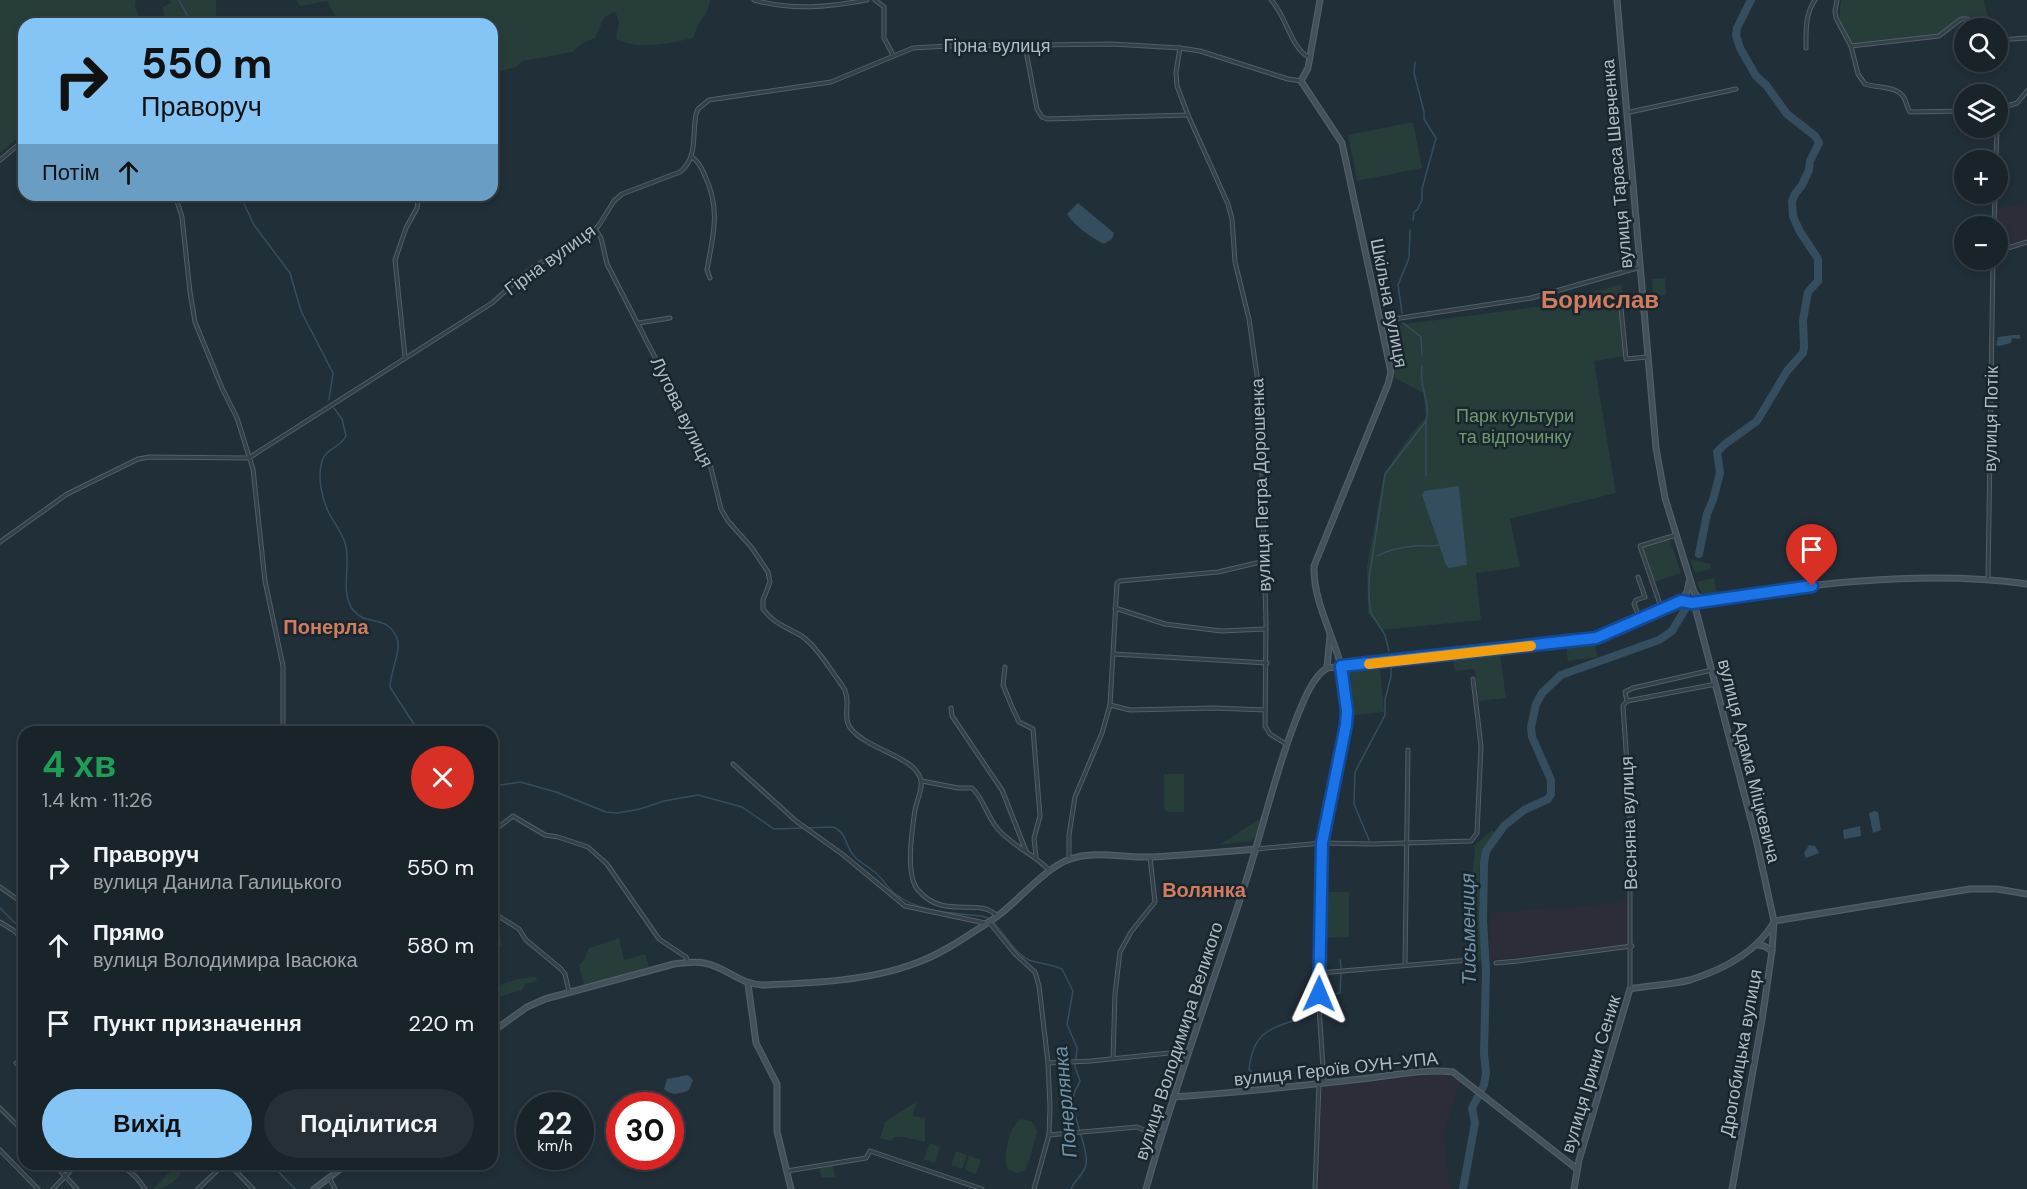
<!DOCTYPE html>
<html lang="uk">
<meta charset="utf-8">
<style>
body{margin:0;font-family:"DM Sans",sans-serif;background:#262f36;color:#f1f3f6;height:100vh;display:flex;flex-direction:column;font-size:22px;white-space:nowrap}
*{box-sizing:border-box;margin:0}
p{font-size:20px;color:#9fa4a8}
.icon{flex:none;width:33px;height:33px;fill:none;stroke:currentColor;stroke-width:2;stroke-linecap:round;stroke-linejoin:round}
.map{position:relative;flex:1;overflow:hidden}
.sheet{position:absolute;left:18px;top:726px;width:480px;height:444px;display:flex;flex-direction:column;background:#19232a;border-radius:18px;box-shadow:0 3px 9px #0003,0 0 0 2px #374047}
.sheet>*{flex:none}
.top-card{position:absolute;left:18px;top:18px;width:480px;height:183px;border-radius:18px;box-shadow:0 3px 9px #0003,0 0 0 2px #374047;background:#84c5f5;color:#111;overflow:hidden}
.buttons{position:absolute;left:1954px;top:18px;display:grid;gap:12px}
.buttons a{display:grid;place-items:center;width:54px;height:54px;border-radius:50%;background:#19232a;box-shadow:0 3px 9px #0003,0 0 0 2px #374047;font-size:30px}
.speed{position:absolute;left:516px;top:1092px;display:flex;gap:12px;font-size:30px;font-weight:700;text-align:center}
.speed>*{display:grid;place-content:center;width:78px;height:78px;border-radius:50%;background:#19232a;box-shadow:0 3px 9px #0003,0 0 0 2px #374047;line-height:1}
.speed small{font-size:15px;font-weight:400}
.speed .limit{border:9px solid #d22;background:#fff;color:#111}
.pin{position:absolute;display:grid;place-items:center;width:51px;height:51px;color:#fff;margin:-62px -26px;border-radius:50% 50% 50% 0;rotate:-45deg;box-shadow:0 0 6px #0007}
.pin .icon{rotate:45deg}
.me{position:absolute;width:66px;margin:-33px;rotate:1deg;stroke-linejoin:round;filter:drop-shadow(0 0 4px #0008)}
.turn{display:flex;align-items:center;gap:21px;height:126px;padding:0 24px;font-size:27px}
.turn .icon{width:78px;height:78px;stroke-width:2.5}
.turn b{display:block;font-size:42px;line-height:51px}
.then{display:flex;align-items:center;height:57px;padding:0 24px;background:#0003;gap:12px;font-size:22px}
.round{display:grid;place-items:center;flex:none;width:63px;height:63px;border-radius:32px;background:#262f36}
.summary{display:flex;align-items:center;justify-content:space-between;height:102px;padding:0 24px}
h1{font-size:36px;font-weight:700;line-height:45px;color:#1e9e55}
.cta{display:flex;gap:12px;margin-top:auto;padding:12px 24px}
.cta a{flex:1;height:69px;border-radius:36px;background:#84c5f5;color:#111;font-size:24px;font-weight:700;line-height:69px;text-align:center}
.cta a+a{background:#262f36;color:#f1f3f6}
ul{padding:0;list-style:none}
li{display:flex;align-items:center;gap:18px;height:78px;padding:0 24px}
li div{flex:1}
li b{display:block;font-size:22px}
li em{font-style:normal}
.map>svg:first-child{display:block}
.medical{fill:#2d2d3a}
.green{fill:#263d3a}
.water{fill:#354e5f}
.lines{fill:none;stroke-linecap:round;stroke-linejoin:round}
.stream{stroke:#354e5f;stroke-width:1.5}
.river{stroke:#354e5f;stroke-width:8}
.street-casing{stroke:#535f66;stroke-width:5}
.secondary-casing{stroke:#535f66;stroke-width:7}
.street{stroke:#354149;stroke-width:3}
.secondary{stroke:#43515c;stroke-width:4.5}
.route-casing{stroke:#114b97;stroke-width:15}
.route{stroke:#1a73e8;stroke-width:10}
.slow{stroke:#f59e0b;stroke-width:10}
.labels{text-anchor:middle;stroke-width:5;stroke-linejoin:round;paint-order:stroke}
.street-label{font-size:18px;fill:#b0bcc5;stroke:#1a262d}
.park-label{font-size:18px;fill:#6f9a70;stroke:#1a262d}
.neighbourhood-label{font-size:20px;font-weight:bold;fill:#d17b5f;stroke:#1a262d}
.water-label{font-size:20px;font-style:italic;fill:#7093a9;stroke:#1a262d}
.district-label{font-size:24px;font-weight:bold;fill:#d17b5f;stroke:#1a262d}
</style>
<div class="map">
<svg width="2027" height="1189" viewBox="0 0 2027 1189">
<rect width="100%" height="100%" fill="#212f38"/>
<g class="medical">
<path d="M2025 203 2027 208V241L2012 247H2000L1998 246 1997 209Z"/>
<path d="M1628 902 1630 944 1490 960V913Z"/>
<path d="M1439 1074 1461 1080 1444 1132 1450 1189H1318L1322 1087Z"/>
</g>
<g class="green">
<path d="M0 0H136L135 6 142 24H24V133L0 153Z"/>
<path d="M170 0H216V24H167L162 7 171 3Z"/>
<path d="M296 0H709L710 1C708 15 696 23 694 38 668 43 641 51 616 39L619 22 615 11 604 18 595 38 583 43 573 52 522 61 516 67 501 71 492 65V24H333L337 19 327 1 300 6Z"/>
<path d="M1841 0H1984L1990 26 1977 28 1972 23 1960 20 1939 35 1851 46 1839 18Z"/>
<path d="M1413 122 1422 168 1357 181 1348 135Z"/>
<path d="M1665 278 1666 295 1653 296 1652 279Z"/>
<path d="M1621 284 1626 304 1622 306 1627 356 1594 361 1616 493 1510 519 1520 567 1476 573 1481 620 1382 630 1368 613 1367 566 1384 474 1411 434 1426 417 1423 393 1395 378V363L1389 330 1398 325 1536 307 1537 308Z"/>
<path d="M1669 538 1681 573 1654 582 1642 547Z"/>
<path d="M1690 559 1710 564 1711 569 1695 573Z"/>
<path d="M1714 578 1717 593 1714 596 1703 597 1697 582Z"/>
<path d="M1595 643 1597 657 1568 661 1566 647Z"/>
<path d="M1500 654 1506 698 1479 701 1475 669 1455 671 1453 660Z"/>
<path d="M1380 668 1384 712 1348 716 1344 671Z"/>
<path d="M1164 774H1184V812H1167L1164 809Z"/>
<path d="M1261 818 1256 836 1251 841 1219 845Z"/>
<path d="M1492 830 1495 833C1491 838 1486 844 1483 849 1475 869 1481 936 1483 960L1477 961 1474 959V878C1470 867 1477 858 1474 846Z"/>
<path d="M1323 892H1349V937L1323 938Z"/>
<path d="M498 920 502 946 497 947 492 966V921Z"/>
<path d="M619 938 624 960 645 954 649 967 584 985 579 965 583 962 589 948Z"/>
<path d="M536 977 537 981 525 984 522 990 494 998 492 988 517 979Z"/>
<path d="M916 1102 913 1116 925 1118V1142L904 1137H894L891 1141 880 1138 885 1122Z"/>
<path d="M1020 1119 1031 1121 1035 1126 1037 1132 1029 1162 1024 1171 1017 1173 1008 1169C1001 1159 1010 1126 1020 1119Z"/>
<path d="M930 1143 940 1147 935 1163 924 1159Z"/>
<path d="M956 1151 967 1155 962 1169 951 1165Z"/>
<path d="M969 1156 981 1160 976 1174 965 1170Z"/>
<path d="M833 1166 835 1177 821 1178 820 1168Z"/>
<path d="M175 1167 181 1174C173 1183 165 1189 153 1189Z"/>
</g>
<g class="water">
<path d="M1078 203 1114 233 1112 239 1104 244C1090 237 1076 227 1067 214Z"/>
<path d="M2013 335H2020V339L2012 338 2011 343 1999 346 1996 345 1998 337Z"/>
<path d="M1459 486 1467 565 1449 568 1446 565 1422 495 1424 491Z"/>
<path d="M1874 811 1878 812 1881 830 1873 833 1869 813Z"/>
<path d="M1860 826 1861 836 1844 839 1843 830Z"/>
<path d="M1809 845 1815 846 1819 853 1806 858 1804 853Z"/>
<path d="M688 1075 693 1080 689 1090C681 1094 671 1096 664 1089L667 1079Z"/>
</g>
<g class="lines">
<g class="stream">
<path d="M179 0 192 24"/>
<path d="M240 195 254 225 290 273 301 311 333 373 329 400"/>
<path d="M1413 220 1414 212 1417 210 1422 200V189L1436 138 1424 119V112L1414 73 1415 62"/>
<path d="M1402 313 1398 285 1409 258 1410 230"/>
<path d="M1403 323 1421 337 1422 355"/>
<path d="M1422 366C1422 371 1421 377 1422 381 1424 396 1430 406 1426 421V476"/>
<path d="M334 408 342 419 346 436C341 447 326 448 322 461 317 478 322 500 330 515 335 524 342 533 345 543 352 565 339 590 353 610 366 627 386 613 397 638 402 649 390 673 390 687L419 732"/>
<path d="M1377 556C1389 550 1402 547 1415 546 1424 545 1431 547 1439 545"/>
<path d="M1389 651 1385 635 1371 613 1369 598V579L1385 474 1426 421"/>
<path d="M492 782 501 785 520 782 556 792 606 812 617 813 640 809 664 801 698 795 742 807 774 829 833 827C847 832 845 846 854 856 859 862 866 865 872 870 881 876 886 886 894 893 919 913 952 913 982 916L990 919"/>
<path d="M1369 840 1354 804 1355 772 1385 715V700L1391 676V665"/>
<path d="M0 908 15 923 24 926"/>
<path d="M993 922C1005 934 1014 953 1029 960 1040 964 1051 964 1062 969L1073 991 1067 1024 1077 1048 1075 1067 1080 1081C1079 1085 1075 1089 1074 1094 1070 1114 1089 1147 1086 1165 1084 1174 1075 1180 1071 1189"/>
<path d="M1340 960 1341 968"/>
<path d="M1324 996 1340 993 1341 973"/>
<path d="M1283 1084C1275 1075 1266 1084 1255 1084L1252 1080V1073L1249 1069C1253 1037 1265 1029 1293 1021L1304 1000 1316 996"/>
<path d="M271 1164 295 1189"/>
</g>
<g class="river">
<path d="M1699 554 1707 514 1713 500 1720 473 1717 452 1725 444 1757 421 1787 371 1803 353 1804 347 1803 320 1808 292 1818 281V259L1799 230 1793 216 1792 201 1795 194 1802 185 1809 170 1810 161 1819 143 1815 136 1787 114 1766 85 1756 76 1740 48 1736 35 1737 28 1751 0"/>
<path d="M1463 1189 1475 1123 1472 1108 1484 1085 1486 1073 1484 1053 1486 971 1483 920 1484 863 1486 851 1504 826 1524 810 1548 799 1551 794V780L1532 737 1531 727 1536 704 1542 693 1561 675 1659 640 1672 631 1686 608"/>
</g>
<defs>
<g id="street">
<path d="M754 0C793 11 828 7 867 0"/>
<path d="M875 0 884 7V38L893 55"/>
<path d="M1271 0C1286 15 1291 49 1309 57"/>
<path d="M1837 0 1835 11 1836 18 1851 46 1858 74 1865 84C1876 88 1894 86 1902 95 1907 100 1906 107 1910 112L1965 111"/>
<path d="M1998 40 2027 38"/>
<path d="M1025 46 1037 109 1042 117 1047 119 1188 115"/>
<path d="M1851 46 1939 36 1961 19H1967L1973 23 1978 28"/>
<path d="M1180 48 1176 72 1177 86 1188 115 1228 204 1232 219 1235 262 1249 319 1258 383 1261 438 1266 623 1265 726 1270 734 1286 744"/>
<path d="M1806 48C1806 31 1805 14 1815 0"/>
<path d="M1998 109 2017 103 2027 91"/>
<path d="M1630 112 1736 89"/>
<path d="M692 157C699 162 702 168 705 176 721 210 713 235 707 270L710 278"/>
<path d="M0 160 24 140"/>
<path d="M1996 160 1997 128"/>
<path d="M175 195 182 217 190 292 195 322 222 388 237 418 253 469 265 581 283 666V732"/>
<path d="M1994 226 1995 194"/>
<path d="M596 230 601 238 607 264 663 373 687 431 705 452 710 464 721 509 728 521 752 548 768 572 770 582 763 600V609C773 623 786 627 800 635 815 644 831 670 841 684 854 700 840 718 852 730 869 749 909 756 919 775 925 785 917 799 915 810 912 830 905 875 918 890 944 921 979 896 997 916"/>
<path d="M1998 248H2008L2027 242"/>
<path d="M1643 306 1621 308 1626 359 1648 357"/>
<path d="M1381 321 1531 298 1641 267"/>
<path d="M639 323 670 318"/>
<path d="M405 357 395 260 406 228 417 208 419 195"/>
<path d="M0 542 67 494 138 459 150 457 249 458 258 452 492 303 528 271 542 262 592 233 599 225 614 201 622 194 680 172C698 158 692 135 696 114L698 109 709 100 831 82 913 48 948 46 1112 44 1180 48 1200 51 1288 79 1301 81"/>
<path d="M1638 577 1645 597 1636 600 1634 604 1640 619"/>
<path d="M1988 578 1993 260"/>
<path d="M1115 608 1165 624 1221 631 1266 629"/>
<path d="M1662 610 1640 546 1676 535"/>
<path d="M1114 654 1267 663"/>
<path d="M1005 667 1003 685 1012 707 1019 722 1033 729 1040 816 1034 838 1036 857"/>
<path d="M1627 701 1716 684"/>
<path d="M1110 705 1130 710 1214 708 1265 710"/>
<path d="M951 708 952 716 1002 790 1026 851"/>
<path d="M733 764 796 821 842 854 905 906 985 923"/>
<path d="M922 781 958 788H972C983 798 987 816 997 828 1012 846 1034 854 1049 870"/>
<path d="M492 832 513 816 545 835 558 837 588 847 607 864 659 939 686 957 688 962"/>
<path d="M1256 849 1322 843 1373 844 1471 841 1477 833 1481 746 1473 679"/>
<path d="M1069 859V835L1075 797 1102 733 1110 705 1117 583 1120 581 1218 572 1265 561"/>
<path d="M0 887 24 904"/>
<path d="M492 912 519 929 526 940 561 969 565 974 569 992"/>
<path d="M0 922 13 930 24 940"/>
<path d="M989 922 1015 954 1035 972 1039 986 1048 1063 1050 1107 1049 1135 1034 1189"/>
<path d="M1496 963 1518 961 1632 946"/>
<path d="M1405 965 1408 750"/>
<path d="M1320 973 1469 960"/>
<path d="M1630 989V808L1623 706 1627 701 1625 692 1633 688 1712 670"/>
<path d="M1113 1058 1115 994 1120 952 1131 932 1155 902 1150 857"/>
<path d="M16 1063 24 1071"/>
<path d="M1048 1063 1091 1061 1189 1051"/>
<path d="M1324 1083 1319 1007 1322 843 1346 725 1347 711 1341 666"/>
<path d="M0 1108 24 1132"/>
<path d="M1049 1135 1137 1127 1149 1132H1162"/>
<path d="M0 1150 38 1189"/>
<path d="M54 1164 77 1189"/>
<path d="M121 1164 136 1177 145 1189"/>
<path d="M229 1164 253 1189"/>
<path d="M327 1164 338 1170"/>
<path d="M787 1171 866 1158 870 1151 982 1189"/>
<path d="M329 1177 335 1189"/>
<path d="M53 1189 77 1164"/>
<path d="M198 1189 224 1164"/>
<path d="M1315 1189 1319 1084"/>
</g>
<g id="secondary">
<path d="M1320 0 1308 68 1301 81 1342 143 1391 372 1388 384 1314 566C1313 601 1333 634 1341 666"/>
<path d="M1617 0 1656 448 1665 498 1694 592 1698 597 1696 602 1689 603"/>
<path d="M1696 602C1800 585 1921 569 2027 584"/>
<path d="M1694 603 1756 839 1774 921 1772 951 1762 1020 1732 1189"/>
<path d="M1327 668 1596 638 1681 601 1687 592 1689 582"/>
<path d="M1327 668 1330 636"/>
<path d="M1774 921 1970 889H1997L2027 894"/>
<path d="M1757 945 1764 946 1772 951"/>
<path d="M748 984 756 1043 777 1084V1131L791 1189"/>
<path d="M492 1032 527 1007 545 999 674 964C684 963 694 961 704 963 727 967 738 984 763 985 813 983 869 981 916 963 944 953 970 934 995 918 1019 901 1043 869 1070 859 1095 850 1125 858 1152 857 1186 855 1221 852 1256 849"/>
<path d="M1173 1097C1236 1093 1299 1086 1361 1079 1388 1076 1428 1068 1453 1072L1577 1169"/>
<path d="M314 1189 347 1164"/>
<path d="M1146 1189C1174 1087 1212 988 1244 887 1262 832 1274 776 1295 722 1302 705 1311 678 1327 668"/>
<path d="M1574 1189 1579 1160 1630 989C1650 985 1671 985 1690 980 1722 970 1755 953 1773 924"/>
</g>
</defs>
<use href="#street" class="street-casing"/>
<use href="#secondary" class="secondary-casing"/>
<use href="#street" class="street"/>
<use href="#secondary" class="secondary"/>
</g>
<g class="lines">
<defs>
<path id="route" d="M1319 994 1322 843 1346 725 1347 711 1341 666 1596 638 1681 601 1692 603 1812 586"/>
</defs>
<use href="#route" class="route-casing"/>
<use href="#route" class="route"/>
<path class="slow" d="M1369 664 1531 646"/>
</g>
<g class="labels">
<g class="street-label">
<text x="997" y="52">Гірна вулиця</text>
<text transform="translate(1617 164) rotate(-95)" y="6">вулиця Тараса Шевченка</text>
<text transform="translate(550 260) rotate(-36)" y="6">Гірна вулиця</text>
<text transform="translate(1389 303) rotate(79)" y="6">Шкільна вулиця</text>
<text transform="translate(682 412) rotate(64)" y="6">Лугова вулиця</text>
<text transform="translate(1991 419) rotate(-89)" y="6">вулиця Потік</text>
<text transform="translate(1261 485) rotate(-92)" y="6">вулиця Петра Дорошенка</text>
<text transform="translate(1749 761) rotate(76)" y="6">вулиця Адама Міцкевича</text>
<text transform="translate(1629 823) rotate(-92)" y="6">Весняна вулиця</text>
<text transform="translate(1179 1041) rotate(-72)" y="6">вулиця Володимира Великого</text>
<text transform="translate(1741 1053) rotate(-80)" y="6">Дрогобицька вулиця</text>
<text transform="translate(1336 1069) rotate(-6)" y="6">вулиця Героїв ОУН-УПА</text>
<text transform="translate(1591 1074) rotate(-73)" y="6">вулиця Ірини Сеник</text>
</g>
<g class="park-label">
<text x="1515" y="422">Парк культури<tspan x="1515" dy="21">та відпочинку</tspan></text>
</g>
<g class="neighbourhood-label">
<text x="326" y="634">Понерла</text>
<text x="1204" y="897">Волянка</text>
</g>
<g class="water-label">
<text transform="translate(1468 929) rotate(-91)" y="7">Тисьмениця</text>
<text transform="translate(1065 1102) rotate(-95)" y="7">Понерлянка</text>
</g>
<g class="district-label">
<text x="1600" y="308">Борислав</text>
</g>
</g>
</svg>
<div class="buttons">
<a><svg class="icon" aria-label="search" viewBox="0 0 24 24"><circle cx="10" cy="10" r="6"/><path d="M15 15l6 6"/></svg></a>
<a><svg class="icon" aria-label="layers" viewBox="0 0 24 24"><path d="M12 4l9 5-9 5-9-5zM3 14l9 5 9-5"/></svg></a>
<a>+</a>
<a>−</a>
</div>
<div class="speed"><div>22<small>km/h</small></div><div class="limit">30</div></div>
<div class="pin" style="left:1812px;top:586px;background:#d93025"><svg class="icon" aria-label="arrive" viewBox="0 0 24 24"><path d="M6 21V4h12l-3 4 3 4H6"/></svg></div>
<svg class="me" style="left:1319px;top:994px" viewBox="-20 -20 40 40"><path d="M0-17L14 15 0 8-14 15z" fill="#1a73e8" stroke="#fff" stroke-width="4"/></svg>
<div class="top-card">
<div class="turn"><svg class="icon" aria-label="right" viewBox="0 0 24 24"><path d="M7 20v-9h11M14 6l5 5-5 5"/></svg><div><b>550 m</b>Праворуч</div></div>
<div class="then">Потім<svg class="icon" aria-label="ahead" viewBox="0 0 24 24"><path d="M12 20V5M6 11l6-6 6 6"/></svg></div>
</div>
<section class="sheet">
<div class="summary"><div><h1>4 хв</h1><p>1.4 km · 11:26</p></div><a class="round" style="background:#d93025;color:#fff"><svg class="icon" aria-label="close" viewBox="0 0 24 24"><path d="M6 6l12 12M18 6L6 18"/></svg></a></div>
<ul>
<li><svg class="icon" aria-label="right" viewBox="0 0 24 24"><path d="M7 20v-9h11M14 6l5 5-5 5"/></svg><div><b>Праворуч</b><p>вулиця Данила Галицького</p></div><em>550 m</em></li>
<li><svg class="icon" aria-label="ahead" viewBox="0 0 24 24"><path d="M12 20V5M6 11l6-6 6 6"/></svg><div><b>Прямо</b><p>вулиця Володимира Івасюка</p></div><em>580 m</em></li>
<li><svg class="icon" aria-label="arrive" viewBox="0 0 24 24"><path d="M6 21V4h12l-3 4 3 4H6"/></svg><div><b>Пункт призначення</b></div><em>220 m</em></li>
</ul>
<div class="cta"><a>Вихід</a><a>Поділитися</a></div>
</section>
</div>
